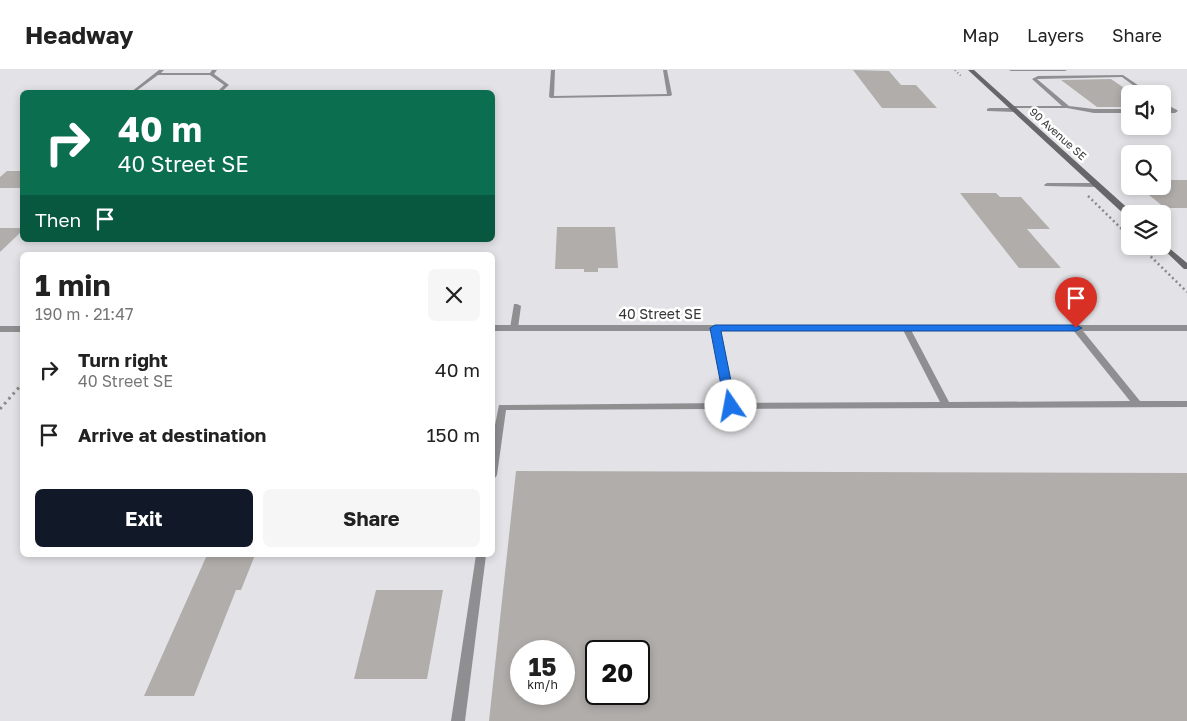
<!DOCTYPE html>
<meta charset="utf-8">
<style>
body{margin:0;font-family:"Golos Text",sans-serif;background:#f6f6f6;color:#222;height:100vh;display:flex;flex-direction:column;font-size:19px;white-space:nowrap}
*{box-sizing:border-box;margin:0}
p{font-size:16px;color:#767676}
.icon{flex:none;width:28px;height:28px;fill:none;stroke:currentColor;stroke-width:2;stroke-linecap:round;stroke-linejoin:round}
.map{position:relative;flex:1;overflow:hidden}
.sheet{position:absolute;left:20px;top:182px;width:475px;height:305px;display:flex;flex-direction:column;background:#fff;border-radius:8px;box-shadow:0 2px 8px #0003}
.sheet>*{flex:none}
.guide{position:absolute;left:20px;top:20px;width:475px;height:152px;border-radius:8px;box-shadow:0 2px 8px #0003;background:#0b6e4f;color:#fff;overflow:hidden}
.fabs{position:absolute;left:1121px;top:15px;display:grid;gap:10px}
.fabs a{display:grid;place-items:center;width:50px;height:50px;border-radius:8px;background:#fff;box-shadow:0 2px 8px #0003;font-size:25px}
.speed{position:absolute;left:510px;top:570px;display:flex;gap:10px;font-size:25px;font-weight:700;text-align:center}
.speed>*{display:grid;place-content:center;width:65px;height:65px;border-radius:50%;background:#fff;box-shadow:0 2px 8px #0003;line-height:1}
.speed small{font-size:12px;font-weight:400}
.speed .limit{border:2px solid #111;border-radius:8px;background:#fff;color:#111}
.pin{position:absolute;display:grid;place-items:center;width:42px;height:42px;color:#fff;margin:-51px -21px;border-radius:50% 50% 50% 0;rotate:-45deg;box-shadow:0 0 5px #0007}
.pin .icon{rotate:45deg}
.me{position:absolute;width:55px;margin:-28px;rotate:348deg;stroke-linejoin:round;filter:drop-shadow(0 0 4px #0008)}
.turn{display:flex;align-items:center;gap:18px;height:105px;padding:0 15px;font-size:22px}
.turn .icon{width:65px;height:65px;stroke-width:2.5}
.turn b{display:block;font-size:35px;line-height:42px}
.then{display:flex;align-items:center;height:48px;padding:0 15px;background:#0003;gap:10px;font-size:19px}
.round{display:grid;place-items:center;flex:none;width:52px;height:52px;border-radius:8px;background:#f6f6f6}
.headline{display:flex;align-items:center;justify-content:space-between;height:85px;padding:0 15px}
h1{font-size:30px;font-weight:700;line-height:38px}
.cta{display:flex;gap:10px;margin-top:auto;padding:10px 15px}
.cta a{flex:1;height:58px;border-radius:8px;background:#111827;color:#fff;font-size:20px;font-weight:700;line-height:58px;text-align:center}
.cta a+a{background:#f6f6f6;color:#222}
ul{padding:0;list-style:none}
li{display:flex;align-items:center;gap:15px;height:65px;padding:0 15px}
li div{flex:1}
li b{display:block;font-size:19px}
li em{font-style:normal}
header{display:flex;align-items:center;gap:30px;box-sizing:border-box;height:70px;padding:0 25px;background:#fff;border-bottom:1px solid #e0e0e0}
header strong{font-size:24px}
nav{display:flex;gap:28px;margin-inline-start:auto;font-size:18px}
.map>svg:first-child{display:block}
.building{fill:#b0adaa;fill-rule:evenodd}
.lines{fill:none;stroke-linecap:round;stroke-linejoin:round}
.path-far2{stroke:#89898b;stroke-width:2;stroke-dasharray:1 2.5;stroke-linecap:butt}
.path-far1{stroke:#89898b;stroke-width:2.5;stroke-dasharray:2 3;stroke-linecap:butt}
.path{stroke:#89898b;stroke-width:3;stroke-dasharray:2.5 4;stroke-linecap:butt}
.lane{fill:#8f8f91;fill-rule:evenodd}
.street{fill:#8f8f91;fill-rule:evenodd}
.secondary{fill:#67676a;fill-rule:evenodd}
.route{fill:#1a73e8;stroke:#114b97}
.labels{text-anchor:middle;stroke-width:5;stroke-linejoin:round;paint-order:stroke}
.far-street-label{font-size:11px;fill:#363637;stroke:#fff}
.street-label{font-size:14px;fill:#363637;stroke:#fff}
</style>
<header>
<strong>Headway</strong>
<nav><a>Map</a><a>Layers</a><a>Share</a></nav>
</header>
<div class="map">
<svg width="1187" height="651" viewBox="0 0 1187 651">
<rect width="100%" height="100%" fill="#e3e3e7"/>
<g class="building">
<path d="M853 0 889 1 901 15H916L937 38H882Z"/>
<path d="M1111 9 1130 22V37H1097L1061 10Z"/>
<path d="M7 101H22V118H0V107Z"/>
<path d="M1162 110H1187V138H1165L1138 116H1162Z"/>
<path d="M960 123H996L1000 127H1021L1050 159H1027L1061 198H1019Z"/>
<path d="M557 157H615L618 198H598V202H584V199H555Z"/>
<path d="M0 158H22V161L0 182Z"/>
<path d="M516 401 1187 403V651H489ZM521 581H564V624H521ZM596 581H639V624H596Z"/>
<path d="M207 485H255L241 520H236L194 626H144Z"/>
<path d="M376 520H443L427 609H354Z"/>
</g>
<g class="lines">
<path class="path-far2" d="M955 0 961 6"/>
<g class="path-far1">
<path d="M1088 126 1130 167"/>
<path d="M1140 176 1187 222"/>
</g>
<path class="path" d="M0 339 22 314"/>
<g class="lane">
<path d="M159 0H164L161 3H210L212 0H217L214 4 229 15 221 22H217L224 15 210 5H158L135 22H131Z"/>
<path d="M551 0H555L554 26 667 24 663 0H667L672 25 670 26 551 28 549 27Z"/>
<path d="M1009 0H1067L1065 1H1011Z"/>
<path d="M1123 5 1151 24H1145L1122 7 1037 9 1069 36 1094 39H1130V43H1094L1067 38H1011L1009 37 1011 36H1062L1032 9 1038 6Z"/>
<path d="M1162 32 1177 40 1178 41 1175 43H1162V39H1169L1162 35Z"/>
<path d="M989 38H1015L1018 40 1015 42 987 41V39Z"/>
<path d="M1047 113H1097L1100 115 1097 117 1045 116 1044 115Z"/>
<path d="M514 234H517L521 236 518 258 514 261 510 258Z"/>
<path d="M715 255 719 258 735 333 940 332 902 258 906 255 910 258 949 332 1130 331 1073 260 1072 258 1076 255 1079 256 1140 331H1187V337L506 340 497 405 495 408 492 409V370L499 335 726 333 711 258Z"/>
<path d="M476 485H486L465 651H451Z"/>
</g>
<g class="street">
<rect x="492" y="255" width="695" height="6"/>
<rect x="0" y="256" width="22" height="6"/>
</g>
<g class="secondary">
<path d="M968 0H974L1133 143 1130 144V147H1127Z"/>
<path d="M1162 172 1187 193V199H1184L1160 176H1162Z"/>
</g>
</g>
<path class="route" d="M715 255H1076L1082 258 1076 261H721L736 336 731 340 725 336 710 258Z"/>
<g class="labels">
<g class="far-street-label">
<text transform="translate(1058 64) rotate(42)" y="4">90 Avenue SE</text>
</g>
<g class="street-label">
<text x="660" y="249">40 Street SE</text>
</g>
</g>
</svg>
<div class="fabs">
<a><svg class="icon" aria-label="sound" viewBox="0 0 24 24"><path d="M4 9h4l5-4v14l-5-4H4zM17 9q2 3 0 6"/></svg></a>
<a><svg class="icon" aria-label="search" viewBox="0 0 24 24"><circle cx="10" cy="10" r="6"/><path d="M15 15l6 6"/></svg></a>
<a><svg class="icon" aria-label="layers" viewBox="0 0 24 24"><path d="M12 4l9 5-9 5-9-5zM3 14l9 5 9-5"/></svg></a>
</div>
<div class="speed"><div>15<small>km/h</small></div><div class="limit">20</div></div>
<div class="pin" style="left:1076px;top:258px;background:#d93025"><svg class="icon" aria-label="arrive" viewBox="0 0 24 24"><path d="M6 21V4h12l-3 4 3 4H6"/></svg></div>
<svg class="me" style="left:731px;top:336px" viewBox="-20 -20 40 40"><circle r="19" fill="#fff"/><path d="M0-13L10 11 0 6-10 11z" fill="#1a73e8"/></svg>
<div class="guide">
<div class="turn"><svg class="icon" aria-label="right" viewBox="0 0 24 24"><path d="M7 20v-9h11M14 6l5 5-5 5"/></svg><div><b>40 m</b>40 Street SE</div></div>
<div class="then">Then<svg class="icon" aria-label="arrive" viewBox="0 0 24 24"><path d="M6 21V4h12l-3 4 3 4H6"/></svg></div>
</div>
<section class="sheet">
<div class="headline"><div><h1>1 min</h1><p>190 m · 21:47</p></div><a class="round"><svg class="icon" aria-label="close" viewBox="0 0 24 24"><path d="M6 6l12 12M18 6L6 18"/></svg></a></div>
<ul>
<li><svg class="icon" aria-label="right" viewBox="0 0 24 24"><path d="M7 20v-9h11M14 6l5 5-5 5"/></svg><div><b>Turn right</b><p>40 Street SE</p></div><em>40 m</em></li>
<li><svg class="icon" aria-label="arrive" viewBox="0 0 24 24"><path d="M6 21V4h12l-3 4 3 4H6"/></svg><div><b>Arrive at destination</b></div><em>150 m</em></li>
</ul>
<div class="cta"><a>Exit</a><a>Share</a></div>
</section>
</div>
